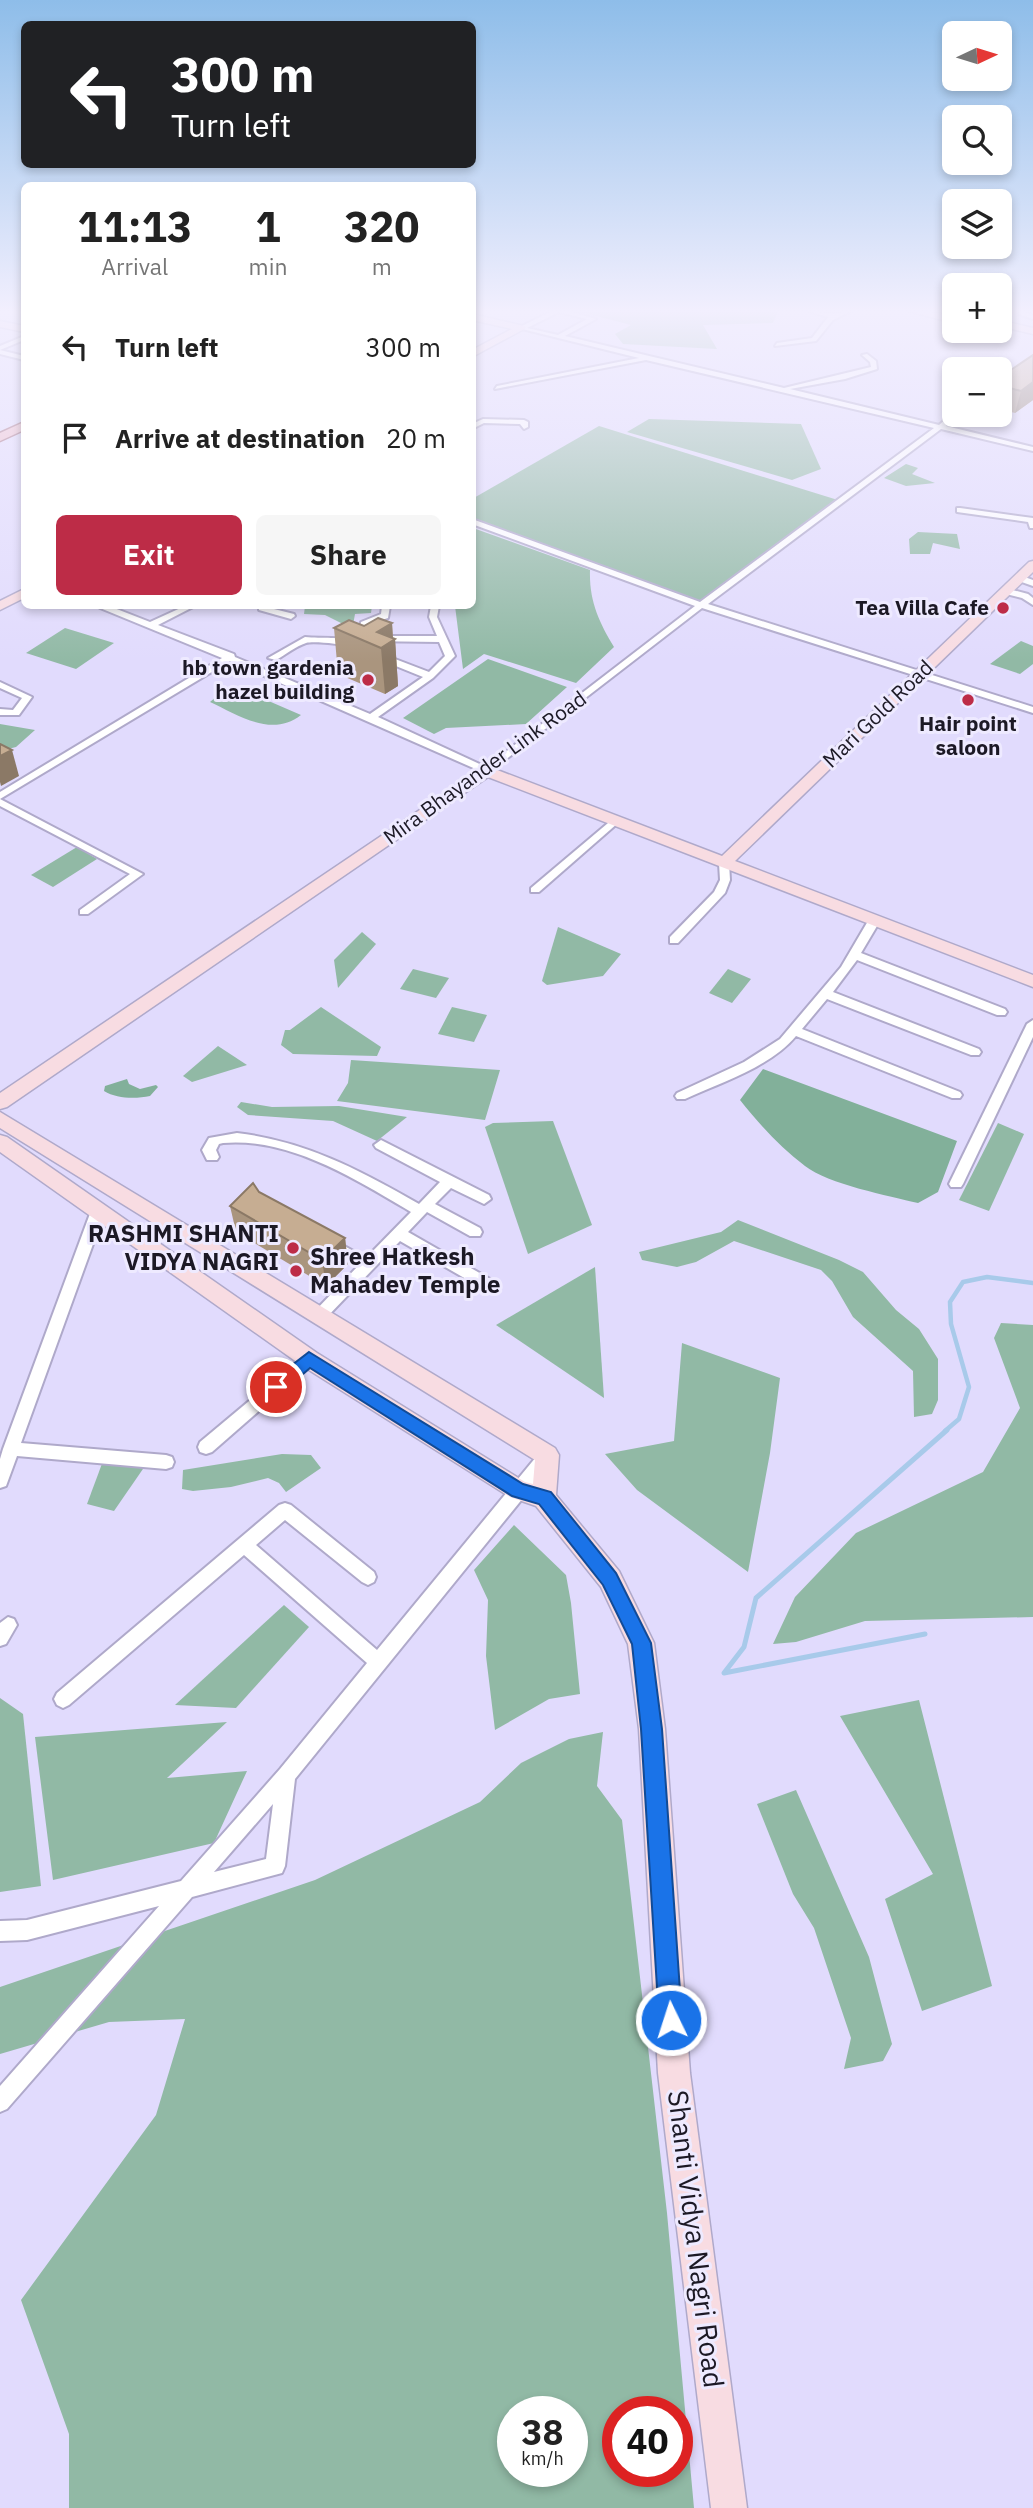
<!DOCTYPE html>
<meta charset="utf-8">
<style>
body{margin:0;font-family:"IBM Plex Sans",sans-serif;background:#f6f6f6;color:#222;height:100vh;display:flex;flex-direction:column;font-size:26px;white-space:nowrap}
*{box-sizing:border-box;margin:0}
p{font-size:23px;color:#767676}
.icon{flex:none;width:38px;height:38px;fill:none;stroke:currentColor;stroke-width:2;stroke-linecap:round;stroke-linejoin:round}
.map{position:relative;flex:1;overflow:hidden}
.drawer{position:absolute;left:21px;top:182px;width:455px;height:427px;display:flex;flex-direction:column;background:#fff;border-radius:10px;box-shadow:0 4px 10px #0003}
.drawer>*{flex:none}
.top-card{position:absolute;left:21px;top:21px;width:455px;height:147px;border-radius:10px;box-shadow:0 4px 10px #0003;background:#202124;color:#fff;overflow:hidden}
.needle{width:46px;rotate:86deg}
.fabs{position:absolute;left:942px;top:21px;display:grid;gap:14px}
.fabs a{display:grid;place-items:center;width:70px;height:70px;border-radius:10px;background:#fff;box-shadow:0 4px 10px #0003;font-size:35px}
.speed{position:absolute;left:497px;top:2396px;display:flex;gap:14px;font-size:35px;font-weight:700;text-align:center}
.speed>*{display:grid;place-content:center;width:91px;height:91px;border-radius:50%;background:#fff;box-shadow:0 4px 10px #0003;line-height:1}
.speed small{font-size:18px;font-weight:400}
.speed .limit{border:10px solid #d22;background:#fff;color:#111}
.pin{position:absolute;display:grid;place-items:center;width:60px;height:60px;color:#fff;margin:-30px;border:4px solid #fff;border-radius:50%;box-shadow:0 2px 7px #0007}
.me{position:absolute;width:77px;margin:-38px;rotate:356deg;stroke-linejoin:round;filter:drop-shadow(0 0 5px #0008)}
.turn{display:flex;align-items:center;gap:24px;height:147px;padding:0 35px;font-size:32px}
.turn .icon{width:91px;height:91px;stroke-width:2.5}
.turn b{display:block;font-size:49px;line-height:60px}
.eta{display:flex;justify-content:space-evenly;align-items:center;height:119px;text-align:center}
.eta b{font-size:42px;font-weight:700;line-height:49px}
.action{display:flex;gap:14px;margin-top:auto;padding:14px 35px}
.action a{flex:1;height:80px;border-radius:10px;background:#bd2c47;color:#fff;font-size:28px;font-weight:700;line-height:80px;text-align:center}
.action a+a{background:#f6f6f6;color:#222}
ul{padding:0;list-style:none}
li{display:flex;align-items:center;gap:21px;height:91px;padding:0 35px}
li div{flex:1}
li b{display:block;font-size:26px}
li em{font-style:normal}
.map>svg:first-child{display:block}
.green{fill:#91b9a5;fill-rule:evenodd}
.forest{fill:#82b09a}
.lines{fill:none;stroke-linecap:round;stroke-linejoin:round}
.stream-far1{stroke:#a8caea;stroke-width:4.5}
.stream{stroke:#a8caea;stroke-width:5}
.street-casing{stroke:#afa9ca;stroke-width:4}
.secondary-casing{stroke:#afa9ca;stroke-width:3}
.primary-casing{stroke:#9f6475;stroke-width:3}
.street{fill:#fff;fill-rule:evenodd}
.secondary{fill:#f8dce2;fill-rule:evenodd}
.primary{fill:#f0bac6;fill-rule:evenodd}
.wall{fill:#aa957e}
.shaded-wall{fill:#8b7966}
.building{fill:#c6ad92;stroke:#8b7966;stroke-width:2}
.route{fill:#1a73e8;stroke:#114b97;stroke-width:2}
.poi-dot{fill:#bd2c47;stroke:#eeeaff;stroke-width:2.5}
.labels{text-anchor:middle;stroke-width:6;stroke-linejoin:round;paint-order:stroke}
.far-poi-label{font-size:21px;font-weight:bold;fill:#1c1925;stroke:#eeeaff;text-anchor:end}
.far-street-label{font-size:21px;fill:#1c1925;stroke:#eeeaff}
.poi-label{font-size:24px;font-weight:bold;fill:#1c1925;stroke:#eeeaff;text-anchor:end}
.near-street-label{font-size:28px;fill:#1c1925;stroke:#eeeaff}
</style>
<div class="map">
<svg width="1033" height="2508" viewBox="0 0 1033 2508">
<rect width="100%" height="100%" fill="#e1dbfd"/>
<g class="green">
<path d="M577 311H778L773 323 703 325 717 349 623 344 615 334 631 325Z"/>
<path d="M649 419 801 424 821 469 792 480 627 432Z"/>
<path d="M599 426 841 501 701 605 473 521 472 499Z"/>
<path d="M906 464 918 468 912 474 935 483 906 486 884 478Z"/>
<path d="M473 528 590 570C589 601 599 622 614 647L576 683 484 654 463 669 455 606H472Z"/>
<path d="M918 532 957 534 960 549 933 543 930 554H910L909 539Z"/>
<path d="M305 606H372L371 613 355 614 353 625 349 627 325 615 304 614Z"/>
<path d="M65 628 114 643 76 669 26 653Z"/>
<path d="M1021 641 1033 646V664L1020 674 990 664Z"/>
<path d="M488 659 567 687 526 724 446 728 434 734 403 718Z"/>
<path d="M233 693 241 699H264L301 715C272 738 238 715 210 702L217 696Z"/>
<path d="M0 724 35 730 16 747 0 751Z"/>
<path d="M77 847 97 859 53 887 31 875Z"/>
<path d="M558 927 621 954 603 976 547 985 542 981Z"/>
<path d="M362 932 376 944 338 988 334 960Z"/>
<path d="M413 969 449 978 436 998 400 989Z"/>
<path d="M728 969 751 979 732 1003 709 993Z"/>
<path d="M321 1007 381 1047 377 1056 293 1054 281 1045 285 1030H290Z"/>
<path d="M452 1007 487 1015 474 1042 438 1034Z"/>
<path d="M218 1046 247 1065 192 1082 183 1076Z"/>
<path d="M351 1060 500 1070 485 1120 337 1101 348 1083Z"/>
<path d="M241 1102 272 1107 339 1106 407 1117 377 1141 333 1121 248 1115 237 1107Z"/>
<path d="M553 1121 592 1225 528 1254 485 1127 493 1123Z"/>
<path d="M998 1123 1024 1134 989 1211 959 1200Z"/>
<path d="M738 1220 839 1260 863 1272 896 1310 919 1329 938 1359V1400L932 1414 914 1417 913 1371 853 1317 832 1281 821 1270 734 1241 696 1262 677 1267 642 1260 639 1252 721 1232Z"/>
<path d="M595 1267 604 1398 496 1325Z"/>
<path d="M1001 1323 1033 1325V1617L865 1621 796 1642 773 1644 795 1597 856 1533 983 1472 1020 1408 994 1338Z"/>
<path d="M682 1343 780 1378 770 1453 748 1572 637 1490 605 1454 674 1441Z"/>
<path d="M282 1454 311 1455 321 1468 286 1492 279 1483 268 1478 231 1487 193 1491 182 1489 183 1470Z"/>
<path d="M103 1461 145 1466 114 1511 87 1504Z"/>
<path d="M514 1525 566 1575 571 1603 580 1694 549 1699 495 1730 486 1656 488 1600 474 1570Z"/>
<path d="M284 1605 309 1627 236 1708 175 1705Z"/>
<path d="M0 1698 23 1714 41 1886 0 1892Z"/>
<path d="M919 1700 992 1986 922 2011 885 1899 933 1874 840 1716Z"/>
<path d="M227 1722 167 1778 247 1771 214 1843 53 1880 35 1737Z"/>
<path d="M603 1732 597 1786 622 1820 667 2213 694 2508H69V2434L21 2300 156 2115 185 2019 109 2022 0 2054V1987L315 1880 480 1802 521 1763 569 1739ZM513 2412H572V2471H513ZM618 2412H677V2471H618Z"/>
<path d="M796 1790 869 1957 892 2044 883 2061 844 2069 851 2038 814 1928 793 1894 757 1804Z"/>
</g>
<g class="forest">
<path d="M763 1069 957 1141 938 1192 918 1203C889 1196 828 1184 805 1166 780 1147 759 1124 740 1100Z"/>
<path d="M127 1079 129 1084 140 1089 156 1085 158 1087 150 1096C136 1099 117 1099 104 1091L105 1086Z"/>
</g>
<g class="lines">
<path class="stream-far1" d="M945 1431 959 1419 969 1387 951 1324 950 1302 963 1282 987 1277 1033 1283"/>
<path class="stream" d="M925 1634 724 1673 744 1647 756 1598 947 1430"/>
<defs>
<g id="street">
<path d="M552 311H568L596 319 565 336 784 388 871 367 870 362 862 355 867 354 876 361 877 369 845 379 790 389 939 425 953 413 959 415 946 426 1033 447V451L941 429 708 604 1033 707V713L702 608 487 774 230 661 0 799 143 874 88 914H80V910L130 874 0 806V792L222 658 100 608 99 606H109L150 622 185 606H195L158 625 234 654 235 657 370 714 423 677 376 658V654H382L429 672 445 656 439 642 365 641 359 633 361 622 381 614 382 606H390L388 618 369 624 367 633 371 636H437L429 617 431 606H439L437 617 455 656 433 678 378 717 486 767 695 606 472 524V519L700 602 934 428 646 360 495 389 497 386 639 358 518 328ZM559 312 587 319 558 335 527 328Z"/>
<path d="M809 311 833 314 851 311 833 320 816 341 775 346 777 343 812 338 828 317Z"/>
<path d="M999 311H1006L999 317Z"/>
<path d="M1020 311H1027L1026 313 1033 315V319L1019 314Z"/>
<path d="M24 336V340L0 350V346Z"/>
<path d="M0 350 24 356V360L0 354Z"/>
<path d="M483 419 524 420 528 422V427L524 429 520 424 484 423 472 429V424Z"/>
<path d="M960 508 1033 518V528H1030L1028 522 957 512V508Z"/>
<path d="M1019 575 1033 580V586L1016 580V576Z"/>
<path d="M1005 588 1028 594 1033 598V605L1022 598 1002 593 1001 591Z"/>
<path d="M262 606 294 614 295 616 291 619 259 610V606Z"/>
<path d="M305 637C322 639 341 635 354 644L350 647C342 644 314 641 306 643 296 646 285 655 276 660L268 658Z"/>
<path d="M0 682 32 697 19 715H0V709L13 710 22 698 0 688Z"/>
<path d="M614 818 618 819V823L539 892H531V888Z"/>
<path d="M724 860 729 863 730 880 725 893 678 943H670V937L714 892 720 880 719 863Z"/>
<path d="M874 918 880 921 861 953 1005 1009 1007 1012 1005 1015H997L857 960 833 992 979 1049 981 1052 979 1055H971L827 999 802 1029 960 1092 962 1095 960 1098H952L796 1036C770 1067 722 1082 685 1099H677L675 1096 677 1093 744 1062 780 1039 841 967 868 921Z"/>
<path d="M1033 1020V1037L963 1184 961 1187H951L949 1184 1027 1024Z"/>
<path d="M237 1133C305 1141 360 1170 419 1204L440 1182 376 1148 374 1145 381 1140 489 1195 491 1199 484 1204 451 1188 435 1204 480 1228 482 1232 480 1236H470L427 1212 408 1232 490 1279 492 1283 490 1287H480L400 1241 325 1319H315L313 1315 315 1311 358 1266 327 1250 325 1246 327 1242H337L366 1258 411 1212C357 1180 289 1137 223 1143L219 1144 216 1150 219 1157 217 1160H207L202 1150 209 1138Z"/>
<path d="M98 1206 105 1211 21 1443 166 1455 172 1457 174 1462 172 1467 166 1469 17 1456 6 1486 0 1488V1459L3 1449 91 1211Z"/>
<path d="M309 1353 314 1355 316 1359 314 1363 212 1452 206 1454 200 1452 198 1447 200 1442 304 1355Z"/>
<path d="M547 1449 553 1451 555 1456 553 1461 295 1779 285 1866 282 1873 192 1897 7 2109 0 2112V2086L159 1906 27 1940 0 1941V1921L27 1920 181 1881 280 1769 367 1663 244 1555 69 1705 63 1708 57 1705 54 1699 57 1693 279 1505 285 1503 291 1505 374 1572 376 1577 374 1582 368 1585 362 1582 285 1520 256 1545 377 1650 541 1451ZM273 1804 266 1859 214 1872Z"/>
<path d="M8 1617 14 1619 17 1625 6 1644 0 1646V1623Z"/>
</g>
<g id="secondary">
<path d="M908 311H926L954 317V323Z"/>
<path d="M472 314 524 326 526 328 472 357V350L512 329 472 320Z"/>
<path d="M999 320 1033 328V334L999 326Z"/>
<path d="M0 321 24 326V332L0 327Z"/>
<path d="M1033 561V572L735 861 1033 975V987L488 777 7 1107 0 1109V1093L482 768H492L722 856 1029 562Z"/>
<path d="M24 589V598L0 610V601Z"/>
<path d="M0 1112 555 1448 559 1455 556 1495 619 1571 654 1643 665 1729 690 2073 747 2508H711L658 2073 639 1729 628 1644 601 1587 536 1506 510 1497 301 1365 0 1152V1135L7 1137 317 1353 525 1482 533 1484 535 1460 0 1128Z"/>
</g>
<path id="primary" d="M24 422V430L0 441V433Z"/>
</defs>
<use href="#street" class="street-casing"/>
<use href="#secondary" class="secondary-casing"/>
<use href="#primary" class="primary-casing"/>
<use href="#street" class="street"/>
<use href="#secondary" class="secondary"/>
<use href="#primary" class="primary"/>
</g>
<g class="wall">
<path d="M1033 355V400L1015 413 999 409V378Z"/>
<path d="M392 623 393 639H395L398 686 385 694 338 674 334 628Z"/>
<path d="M259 1192 345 1238 348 1264 326 1286 236 1232 230 1206Z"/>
</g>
<g class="shaded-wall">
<path d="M1033 382V400L1015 413 1021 391Z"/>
<path d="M392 623 393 641 395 639 398 686 385 694 381 648 377 632Z"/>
<path d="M12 750 19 776 1 786 0 782V756Z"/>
<path d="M345 1238 348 1264 326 1286 322 1260Z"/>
</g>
<g class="building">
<path d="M1033 355V382L1021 391 999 385V378Z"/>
<path d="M378 618 392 623 377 632 395 639 381 648 334 628 349 620 364 626Z"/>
<path d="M0 744 12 750 0 756Z"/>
<path d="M253 1183 259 1192 345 1238 322 1260 230 1206Z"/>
</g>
<linearGradient id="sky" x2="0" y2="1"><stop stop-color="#8ebde9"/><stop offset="0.47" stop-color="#f2effe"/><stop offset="1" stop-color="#f2effe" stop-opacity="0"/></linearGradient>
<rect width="1033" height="662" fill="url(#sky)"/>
<path class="route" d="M309 1352 523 1484 551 1492 616 1573 651 1643 662 1729 682 2020 679 2028 671 2031 663 2028 659 2020 641 1729 632 1644 603 1585 539 1504 512 1496 310 1368 282 1392H270L267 1387 270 1382Z"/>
<g class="poi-dot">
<circle cx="1003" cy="608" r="7"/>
<circle cx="368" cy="680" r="7"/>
<circle cx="968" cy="700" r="7"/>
<circle cx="293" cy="1248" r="7"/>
<circle cx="296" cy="1271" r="7"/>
</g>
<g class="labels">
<g class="far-poi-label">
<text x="989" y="615">Tea Villa Cafe</text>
<text x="354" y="675">hb town gardenia<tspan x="354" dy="24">hazel building</tspan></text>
<text x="968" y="731" text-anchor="middle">Hair point<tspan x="968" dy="24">saloon</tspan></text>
</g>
<g class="far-street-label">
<text transform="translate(878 714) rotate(-44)" y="7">Mari Gold Road</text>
<text transform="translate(485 768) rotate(-36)" y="7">Mira Bhayander Link Road</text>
</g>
<g class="poi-label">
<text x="279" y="1242">RASHMI SHANTI<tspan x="279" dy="28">VIDYA NAGRI</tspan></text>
<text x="310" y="1265" text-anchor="start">Shree Hatkesh<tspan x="310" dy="28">Mahadev Temple</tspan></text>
</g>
<g class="near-street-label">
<text transform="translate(696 2239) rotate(83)" y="10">Shanti Vidya Nagri Road</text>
</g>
</g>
</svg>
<div class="fabs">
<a><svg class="needle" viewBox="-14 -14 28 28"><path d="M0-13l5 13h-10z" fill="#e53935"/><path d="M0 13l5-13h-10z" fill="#767676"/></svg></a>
<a><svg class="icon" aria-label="search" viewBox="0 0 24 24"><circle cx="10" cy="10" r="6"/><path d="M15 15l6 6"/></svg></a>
<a><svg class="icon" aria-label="layers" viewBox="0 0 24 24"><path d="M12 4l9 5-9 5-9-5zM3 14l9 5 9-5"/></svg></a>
<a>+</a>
<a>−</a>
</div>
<div class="speed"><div>38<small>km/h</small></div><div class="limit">40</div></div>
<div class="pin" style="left:276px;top:1387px;background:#d93025"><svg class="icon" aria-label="arrive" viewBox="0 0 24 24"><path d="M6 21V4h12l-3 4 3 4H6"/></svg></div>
<svg class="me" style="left:671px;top:2020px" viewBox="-20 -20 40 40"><circle r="17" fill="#1a73e8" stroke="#fff" stroke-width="3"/><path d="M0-11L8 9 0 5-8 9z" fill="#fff"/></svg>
<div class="top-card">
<div class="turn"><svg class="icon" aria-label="left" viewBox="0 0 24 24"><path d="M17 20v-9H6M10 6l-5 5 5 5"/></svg><div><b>300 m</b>Turn left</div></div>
</div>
<section class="drawer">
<div class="eta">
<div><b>11:13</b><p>Arrival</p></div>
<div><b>1</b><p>min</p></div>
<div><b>320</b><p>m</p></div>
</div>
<ul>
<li><svg class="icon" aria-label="left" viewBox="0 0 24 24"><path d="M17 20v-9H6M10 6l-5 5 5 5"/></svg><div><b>Turn left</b></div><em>300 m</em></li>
<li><svg class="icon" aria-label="arrive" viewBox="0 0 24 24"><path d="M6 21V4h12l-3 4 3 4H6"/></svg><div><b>Arrive at destination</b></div><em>20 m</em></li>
</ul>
<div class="action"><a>Exit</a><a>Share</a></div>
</section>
</div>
